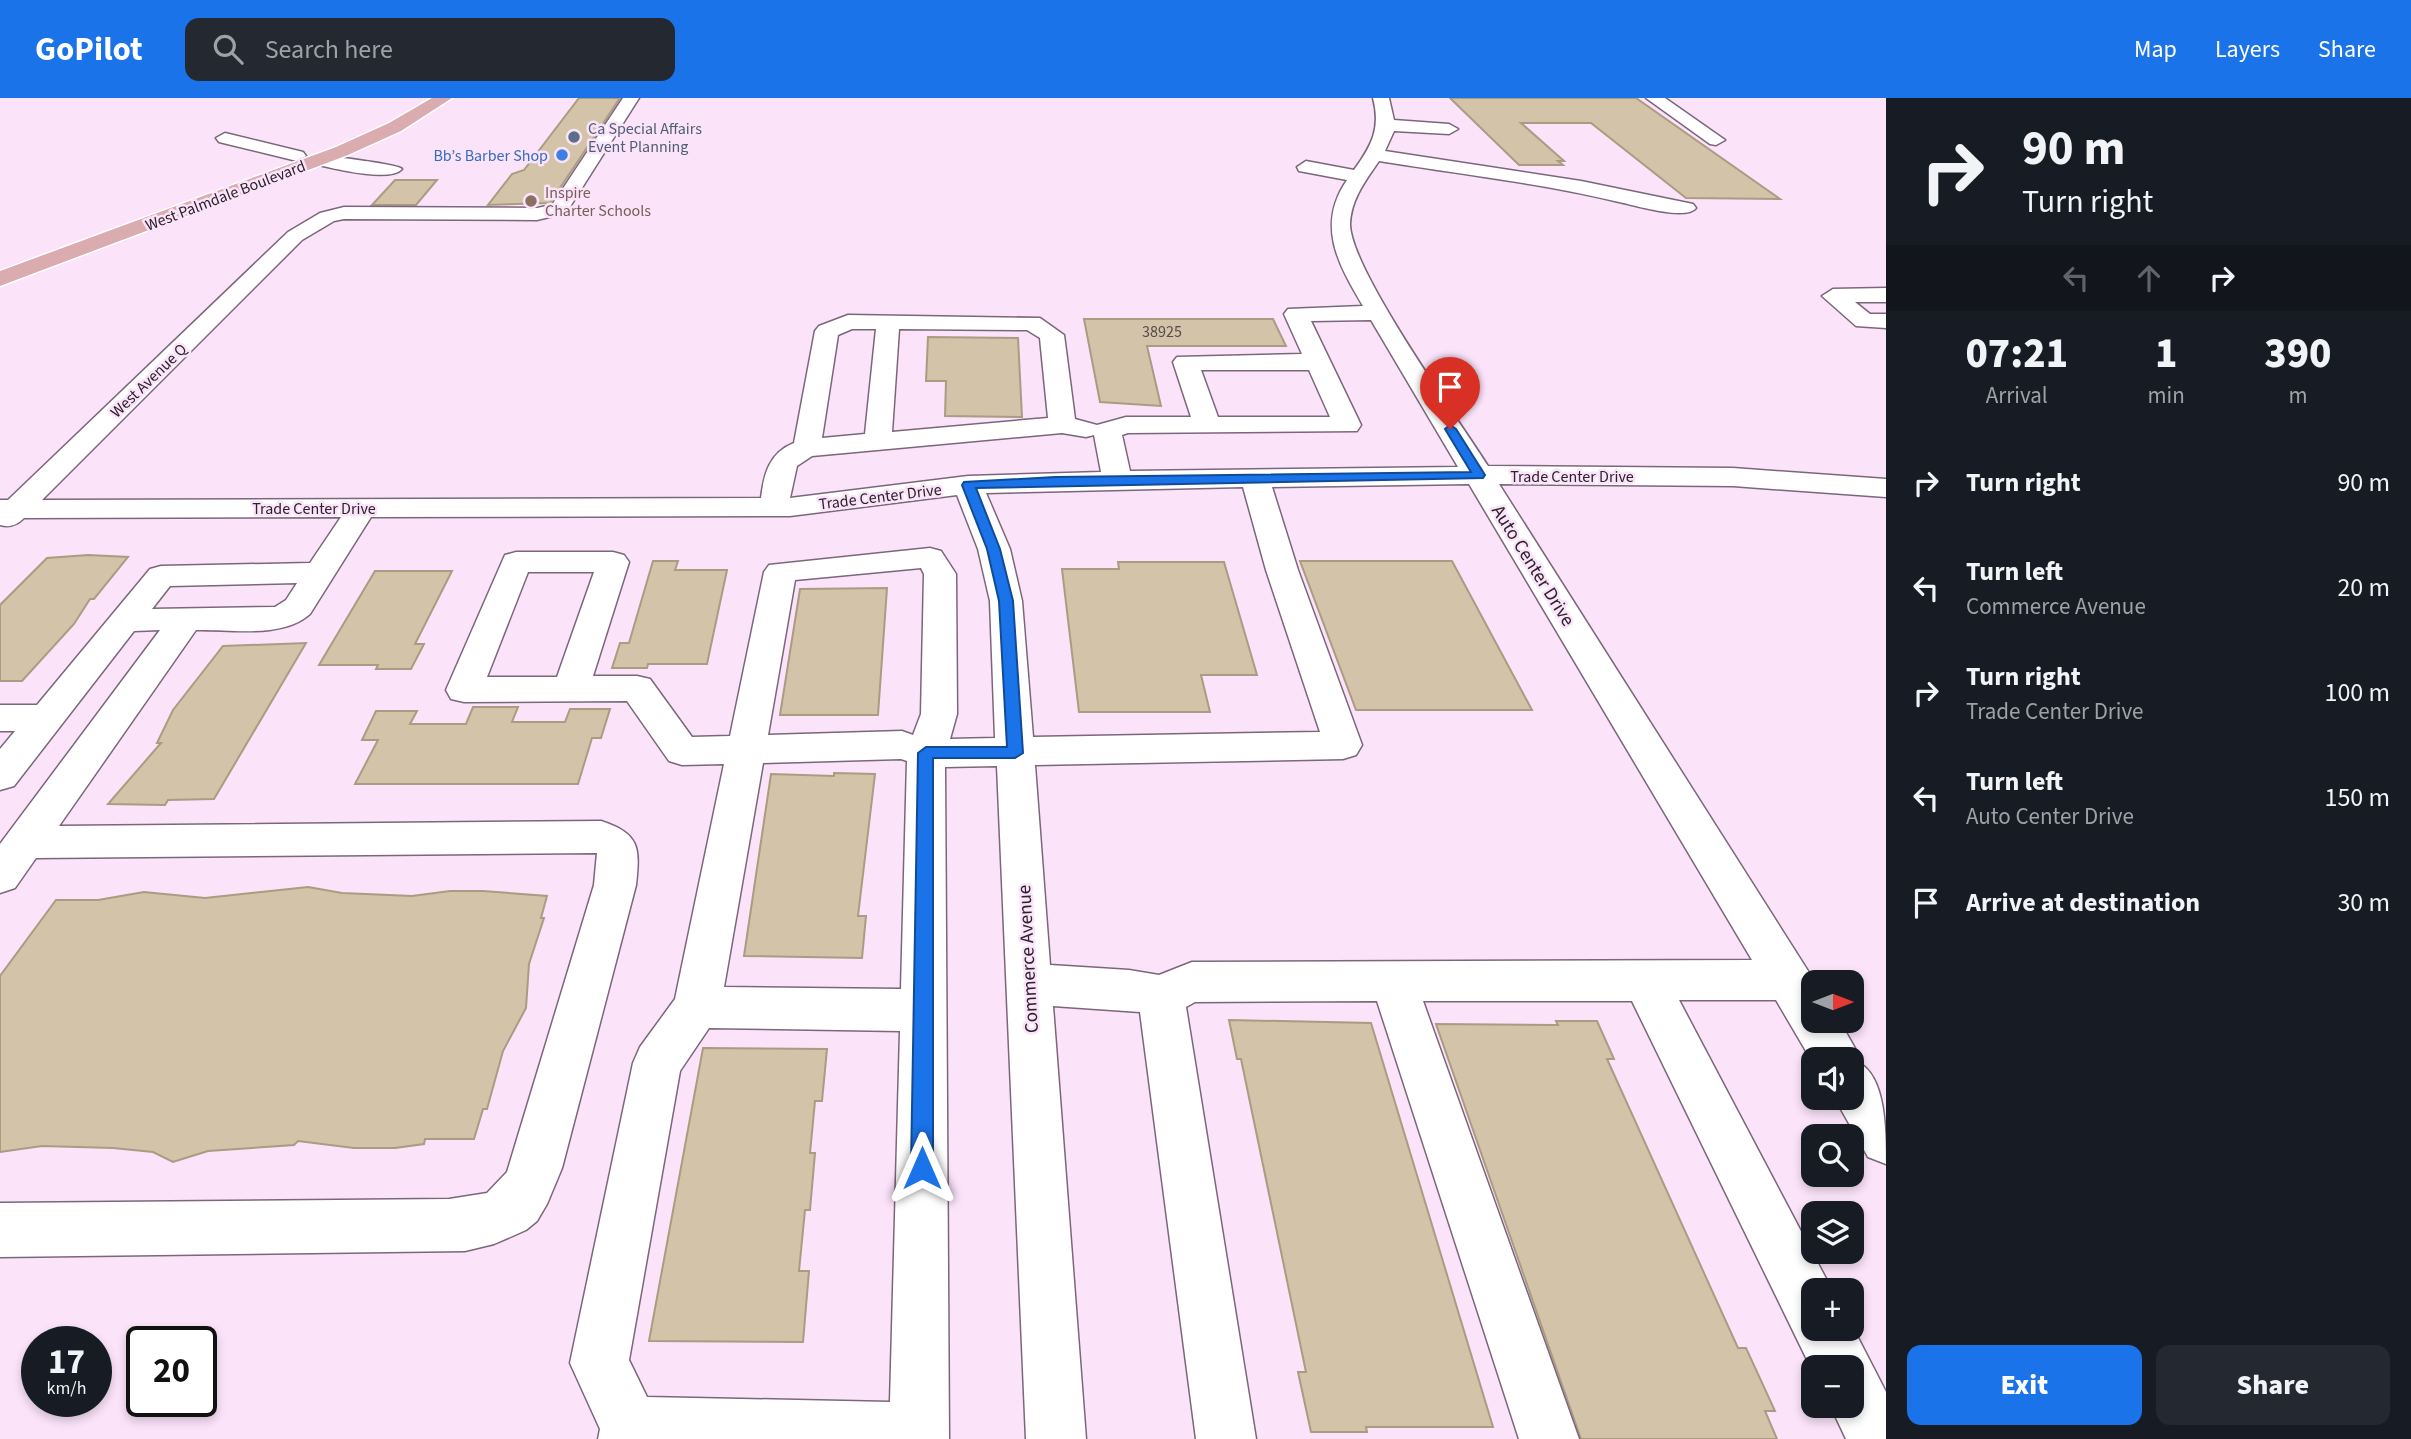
<!DOCTYPE html>
<meta charset="utf-8">
<style>
body{margin:0;font-family:"Source Sans 3",sans-serif;background:#242831;color:#f1f3f6;height:100vh;display:flex;flex-direction:column;font-size:26px;white-space:nowrap}
*{box-sizing:border-box;margin:0}
p{font-size:23px;color:#9ea1a6}
.icon{flex:none;width:38px;height:38px;fill:none;stroke:currentColor;stroke-width:2;stroke-linecap:round;stroke-linejoin:round}
.map{position:relative;flex:1;overflow:hidden}
.drawer{display:flex;flex-direction:column;background:#171b24;width:525px}
.drawer>*{flex:none}
.banner{background:#171b24;color:#f1f3f6;overflow:hidden}
.needle{width:46px;rotate:90deg}
.tools{position:absolute;left:1801px;top:872px;display:grid;gap:14px}
.tools a{display:grid;place-items:center;width:63px;height:63px;border-radius:14px;background:#171b24;box-shadow:0 4px 10px #0003;font-size:35px}
.speed{position:absolute;left:21px;top:1228px;display:flex;gap:14px;font-size:35px;font-weight:700;text-align:center}
.speed>*{display:grid;place-content:center;width:91px;height:91px;border-radius:50%;background:#171b24;box-shadow:0 4px 10px #0003;line-height:1}
.speed small{font-size:18px;font-weight:400}
.speed .limit{border:4px solid #111;border-radius:10px;background:#fff;color:#111}
.pin{position:absolute;display:grid;place-items:center;width:60px;height:60px;color:#fff;margin:-72px -30px;border-radius:50% 50% 50% 0;rotate:-45deg;box-shadow:0 0 7px #0007}
.pin .icon{rotate:45deg}
.me{position:absolute;width:77px;margin:-38px;rotate:0deg;stroke-linejoin:round;filter:drop-shadow(0 0 5px #0008)}
.turn{display:flex;align-items:center;gap:24px;height:147px;padding:0 21px;font-size:32px}
.turn .icon{width:91px;height:91px;stroke-width:2.5}
.turn b{display:block;font-size:49px;line-height:60px}
.lanes{display:flex;align-items:center;height:66px;padding:0 21px;background:#0003;justify-content:center;gap:35px;direction:ltr}
.lanes .off{opacity:.35}
.eta{display:flex;justify-content:space-evenly;align-items:center;height:119px;text-align:center}
.eta b{font-size:42px;font-weight:800;line-height:49px}
.action{display:flex;gap:14px;margin-top:auto;padding:14px 21px}
.action a{flex:1;height:80px;border-radius:14px;background:#1a73e8;color:#fff;font-size:28px;font-weight:800;line-height:80px;text-align:center}
.action a+a{background:#242831;color:#f1f3f6}
ul{padding:0;list-style:none}
li{display:flex;align-items:center;gap:21px;height:105px;padding:0 21px}
li div{flex:1}
li b{display:block;font-size:26px}
li em{font-style:normal}
header{display:flex;align-items:center;gap:42px;box-sizing:border-box;height:98px;padding:0 35px;background:#1a73e8;color:#fff}
header strong{font-size:33px}
nav{display:flex;gap:38px;margin-inline-start:auto;font-size:24px}
.search{width:490px;height:63px;background:#242831;display:flex;align-items:center;gap:18px;box-sizing:border-box;padding:0 24px;border-radius:14px;color:#9ea1a6;font-size:26px}
main{display:flex;flex:1;min-height:0}
.map>svg:first-child{display:block}
.building{fill:#d3c3a9;stroke:#aa9b82;stroke-width:2}
.lines{fill:none;stroke-linecap:round;stroke-linejoin:round}
.minor-casing{stroke:#7b677a;stroke-width:3}
.major-casing{stroke:#fff;stroke-width:3}
.minor{fill:#fff;fill-rule:evenodd}
.major{fill:#daacb0;fill-rule:evenodd}
.route{fill:#1a73e8;stroke:#114b97;stroke-width:2}
.service-dot{fill:#5c6f8a;stroke:#fbe3fa;stroke-width:2.5}
.shop-dot{fill:#3f7fe0;stroke:#fbe3fa;stroke-width:2.5}
.education-dot{fill:#8d6e63;stroke:#fbe3fa;stroke-width:2.5}
.labels{text-anchor:middle;stroke-width:5;stroke-linejoin:round;paint-order:stroke}
.far-service-label{font-size:16px;fill:#4e5e75;stroke:#fbe3fa;text-anchor:start}
.far-shop-label{font-size:16px;fill:#366cbe;stroke:#fbe3fa;text-anchor:end}
.far-education-label{font-size:16px;fill:#785e54;stroke:#fbe3fa;text-anchor:start}
.far-street-label{font-size:16px;fill:#2b232b;stroke:#fbe3fa}
.number-label{font-size:16px;fill:#554b4a}
.street-label{font-size:19px;fill:#2b232b;stroke:#fbe3fa}
</style>
<header>
<strong>GoPilot</strong>
<div class="search"><svg class="icon" aria-label="search" viewBox="0 0 24 24"><circle cx="10" cy="10" r="6"/><path d="M15 15l6 6"/></svg>Search here</div>
<nav><a>Map</a><a>Layers</a><a>Share</a></nav>
</header>
<main>
<div class="map">
<svg width="1886" height="1341" viewBox="0 0 1886 1341">
<rect width="100%" height="100%" fill="#fbe3fa"/>
<g class="building">
<path d="M579 0H620L550 105 488 107 512 76 524 72Z"/>
<path d="M1450 0H1636L1780 101 1686 100 1591 25H1521L1564 63H1558L1563 67H1519Z"/>
<path d="M395 82H437L416 107H372Z"/>
<path d="M1084 221H1273L1286 248H1147L1161 308 1100 304Z"/>
<path d="M928 239 1018 240 1022 319 945 318 946 283H926Z"/>
<path d="M88 457 128 459 94 501H90L74 526 22 583H0V507L47 460Z"/>
<path d="M653 463H678L675 472H727L707 566H648L647 570H612L620 545H629Z"/>
<path d="M1300 463H1452L1532 612H1356Z"/>
<path d="M1118 464H1224L1257 577H1201L1210 614H1079L1062 471H1119Z"/>
<path d="M375 473H452L415 546H424L411 571H376L378 567H319Z"/>
<path d="M887 490 878 617H780L800 491Z"/>
<path d="M306 545 214 701 168 702 165 707 108 706 161 645H157L173 612 223 548Z"/>
<path d="M473 609H518L512 624H565L570 611H610L601 640H592L578 686H355L378 642H362L376 613H417L410 626H466Z"/>
<path d="M834 675 875 676 858 818H866L862 860 744 858 771 676 834 678Z"/>
<path d="M308 789 342 795 412 798 450 793H483L547 798 541 820H544L529 866 526 910 503 953 487 1011H483L474 1041H425L424 1046 395 1050H354L298 1043 294 1047 208 1053 173 1064 153 1054 113 1050 42 1048 0 1054V878L56 802H98L144 794 205 800Z"/>
<path d="M1229 922 1371 925 1493 1329H1366L1367 1334H1311L1298 1274H1306L1241 961H1237Z"/>
<path d="M1556 923H1597L1614 961H1607L1738 1250H1746L1775 1313H1765L1777 1341H1581L1436 926 1558 927Z"/>
<path d="M703 950 827 951 822 1003H815L810 1055H815L810 1112H805L799 1173H809L803 1244 649 1243Z"/>
</g>
<g class="lines">
<defs>
<g id="minor">
<path d="M623 0H639L566 115 537 122 344 121 334 123 302 142 42 402 761 400C764 376 769 355 794 345L815 233 819 228 848 217 1040 220 1064 237 1075 321 1097 327 1126 319H1191L1173 264 1177 259 1302 256 1284 216 1288 211 1363 208C1338 166 1316 127 1347 82L1299 73 1297 69 1306 63 1354 72C1372 47 1381 30 1373 0H1389L1394 22 1449 26 1458 31 1449 36 1394 33 1385 53 1581 83 1693 106 1696 110C1686 123 1634 107 1619 104 1540 85 1459 76 1379 63 1366 82 1351 101 1350 126 1350 171 1459 322 1488 368L1733 370 1886 381V399L1733 388 1499 386 1815 884 1813 922H1839L1861 961 1859 965C1886 979 1886 1034 1886 1066L1868 1059 1834 999H1852V961H1813V965L1776 902H1679L1832 1192H1813V1230L1852 1228 1886 1294V1341H1846L1830 1307H1852V1269H1813V1274L1632 903H1423L1579 1341H1519L1377 903 1195 904 1186 909 1256 1341H1196L1140 914 1053 908 1086 1341H1026L997 668 945 669 949 1341H598L600 1331 570 1265 633 965 640 949 675 901 724 666 682 667 669 663 627 603 464 604 451 601 446 592 505 457 516 454H613L624 457 629 464 593 578H637L650 581 692 639 730 638 764 474 769 467 930 450 941 453 956 476 957 616 950 641 995 640 990 503 978 451 957 397 790 418 371 419 310 516C283 541 229 531 196 532L59 728 601 723C640 736 640 749 636 787L562 1070 547 1106 537 1123 526 1132 494 1146 465 1153 0 1159V1105L449 1101 487 1095 507 1074 594 787 597 755 36 760 15 790 0 795V746L160 532 134 533 14 688 0 692V651L15 633H0V607H37L150 471 161 468 310 465 341 419 24 420C17 427 10 430 0 427V402H8L288 134 320 115 344 109 537 110 552 107ZM1371 222 1458 369 1130 373 1122 337 1128 335 1357 333 1361 327 1311 223ZM852 231H876L865 336 822 340 838 237ZM899 231 1027 232 1040 240 1048 320 892 334ZM1201 272H1309L1330 319H1218ZM1062 335 1086 339 1094 337 1101 374 968 378 790 400 797 368 812 358ZM1469 386 1752 862 1192 864 1159 877 1129 872 1050 867 1035 667 1343 661 1356 657 1362 647 1298 472 1272 389ZM1243 389 1266 472 1320 634 1033 639 1022 503 1010 451 986 395ZM921 470 924 476 921 616 913 637 902 633 768 637 795 482ZM528 474H594L557 579H487ZM297 485 286 502 275 509 152 511 170 488ZM901 661 907 663 901 891 724 889 763 665ZM709 930 900 933 890 1304 647 1299 629 1262 680 973Z"/>
<path d="M1646 0H1665L1725 42 1716 47 1710 46Z"/>
<path d="M225 35 303 54 306 58 297 63 219 44 216 40Z"/>
<path d="M320 57C334 59 398 66 402 71 390 85 332 70 314 66L311 62 314 58Z"/>
<path d="M1886 190V204H1855L1870 216H1886V230L1856 228 1822 198 1833 191Z"/>
</g>
<path id="major" d="M432 0H452L401 33 348 57 0 188V173L336 49 389 25Z"/>
</defs>
<use href="#minor" class="minor-casing"/>
<use href="#major" class="major-casing"/>
<use href="#minor" class="minor"/>
<use href="#major" class="major"/>
</g>
<path class="route" d="M1450 327 1456 331 1485 377 1483 380 976 390 1000 451 1013 503 1023 655 1015 660H933V1070L929 1078 922 1081 914 1078 911 1070 918 655 926 649H1007L999 503 987 451 962 387 964 384 1055 379 1471 374 1445 331Z"/>
<circle class="service-dot" cx="574" cy="39" r="7"/>
<circle class="shop-dot" cx="562" cy="57" r="7"/>
<circle class="education-dot" cx="531" cy="103" r="7"/>
<g class="labels">
<g class="far-service-label">
<text x="588" y="36">Ca Special Affairs<tspan x="588" dy="18">Event Planning</tspan></text>
</g>
<g class="far-shop-label">
<text x="548" y="63">Bb’s Barber Shop</text>
</g>
<g class="far-education-label">
<text x="545" y="100">Inspire<tspan x="545" dy="18">Charter Schools</tspan></text>
</g>
<g class="far-street-label">
<text transform="translate(225 97) rotate(-21)" y="6">West Palmdale Boulevard</text>
<text transform="translate(148 282) rotate(-44)" y="6">West Avenue Q</text>
<text x="1572" y="384">Trade Center Drive</text>
<text transform="translate(880 398) rotate(-7)" y="6">Trade Center Drive</text>
<text x="314" y="416">Trade Center Drive</text>
</g>
<g class="number-label">
<text x="1162" y="239">38925</text>
</g>
<g class="street-label">
<text transform="translate(1534 467) rotate(58)" y="7">Auto Center Drive</text>
<text transform="translate(1027 861) rotate(-93)" y="7">Commerce Avenue</text>
</g>
</g>
</svg>
<div class="tools">
<a><svg class="needle" viewBox="-14 -14 28 28"><path d="M0-13l5 13h-10z" fill="#e53935"/><path d="M0 13l5-13h-10z" fill="#9ea1a6"/></svg></a>
<a><svg class="icon" aria-label="sound" viewBox="0 0 24 24"><path d="M4 9h4l5-4v14l-5-4H4zM17 9q2 3 0 6"/></svg></a>
<a><svg class="icon" aria-label="search" viewBox="0 0 24 24"><circle cx="10" cy="10" r="6"/><path d="M15 15l6 6"/></svg></a>
<a><svg class="icon" aria-label="layers" viewBox="0 0 24 24"><path d="M12 4l9 5-9 5-9-5zM3 14l9 5 9-5"/></svg></a>
<a>+</a>
<a>−</a>
</div>
<div class="speed"><div>17<small>km/h</small></div><div class="limit">20</div></div>
<div class="pin" style="left:1450px;top:331px;background:#d93025"><svg class="icon" aria-label="arrive" viewBox="0 0 24 24"><path d="M6 21V4h12l-3 4 3 4H6"/></svg></div>
<svg class="me" style="left:922px;top:1070px" viewBox="-20 -20 40 40"><path d="M0-17L14 15 0 8-14 15z" fill="#1a73e8" stroke="#fff" stroke-width="4"/></svg>
</div>
<section class="drawer">
<div class="banner">
<div class="turn"><svg class="icon" aria-label="right" viewBox="0 0 24 24"><path d="M7 20v-9h11M14 6l5 5-5 5"/></svg><div><b>90 m</b>Turn right</div></div>
<div class="lanes"><svg class="icon off" aria-label="left" viewBox="0 0 24 24"><path d="M17 20v-9H6M10 6l-5 5 5 5"/></svg><svg class="icon off" aria-label="ahead" viewBox="0 0 24 24"><path d="M12 20V5M6 11l6-6 6 6"/></svg><svg class="icon" aria-label="right" viewBox="0 0 24 24"><path d="M7 20v-9h11M14 6l5 5-5 5"/></svg></div>
</div>
<div class="eta">
<div><b>07:21</b><p>Arrival</p></div>
<div><b>1</b><p>min</p></div>
<div><b>390</b><p>m</p></div>
</div>
<ul>
<li><svg class="icon" aria-label="right" viewBox="0 0 24 24"><path d="M7 20v-9h11M14 6l5 5-5 5"/></svg><div><b>Turn right</b></div><em>90 m</em></li>
<li><svg class="icon" aria-label="left" viewBox="0 0 24 24"><path d="M17 20v-9H6M10 6l-5 5 5 5"/></svg><div><b>Turn left</b><p>Commerce Avenue</p></div><em>20 m</em></li>
<li><svg class="icon" aria-label="right" viewBox="0 0 24 24"><path d="M7 20v-9h11M14 6l5 5-5 5"/></svg><div><b>Turn right</b><p>Trade Center Drive</p></div><em>100 m</em></li>
<li><svg class="icon" aria-label="left" viewBox="0 0 24 24"><path d="M17 20v-9H6M10 6l-5 5 5 5"/></svg><div><b>Turn left</b><p>Auto Center Drive</p></div><em>150 m</em></li>
<li><svg class="icon" aria-label="arrive" viewBox="0 0 24 24"><path d="M6 21V4h12l-3 4 3 4H6"/></svg><div><b>Arrive at destination</b></div><em>30 m</em></li>
</ul>
<div class="action"><a>Exit</a><a>Share</a></div>
</section>
</main>
